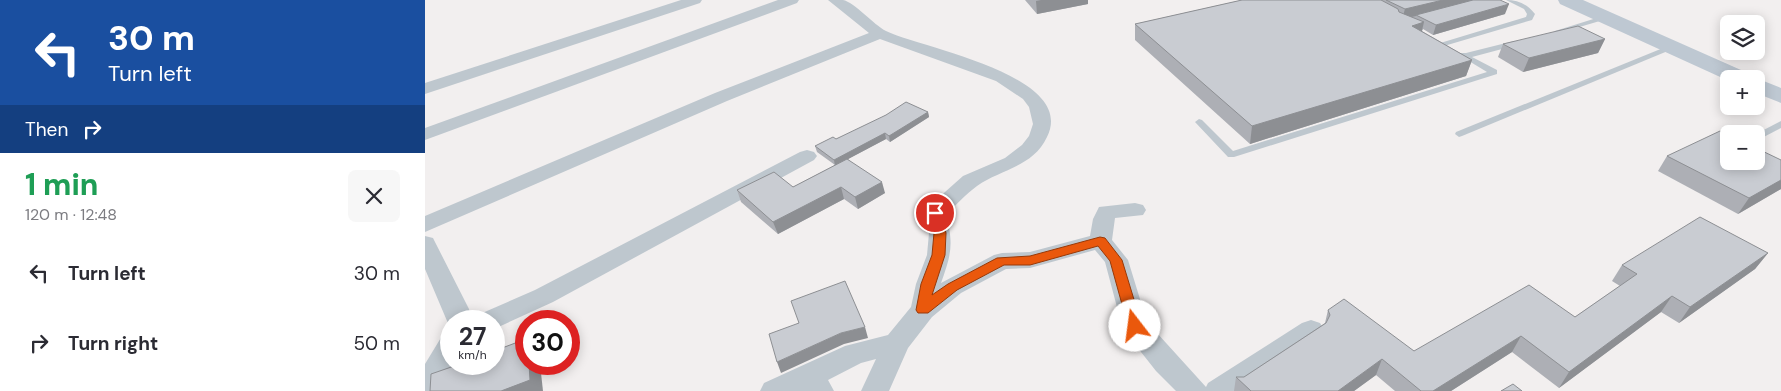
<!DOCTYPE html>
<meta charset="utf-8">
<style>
body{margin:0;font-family:"DM Sans",sans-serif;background:#f7f7f7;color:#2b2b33;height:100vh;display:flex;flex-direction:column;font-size:19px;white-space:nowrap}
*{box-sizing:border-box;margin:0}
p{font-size:16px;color:#7c7c81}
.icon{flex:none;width:28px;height:28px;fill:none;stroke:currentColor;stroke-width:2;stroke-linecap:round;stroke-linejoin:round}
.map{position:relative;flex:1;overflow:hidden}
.panel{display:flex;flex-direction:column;background:#fff;width:425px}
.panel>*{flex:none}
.hud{background:#1a4fa0;color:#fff;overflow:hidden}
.controls{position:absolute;left:1295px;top:15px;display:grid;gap:10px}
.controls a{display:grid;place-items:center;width:45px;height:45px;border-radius:8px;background:#fff;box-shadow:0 2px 12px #0003;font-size:25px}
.speed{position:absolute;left:15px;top:310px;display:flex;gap:10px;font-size:25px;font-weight:700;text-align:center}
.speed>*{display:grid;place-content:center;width:65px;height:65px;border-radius:50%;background:#fff;box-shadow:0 2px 12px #0003;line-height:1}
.speed small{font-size:12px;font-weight:400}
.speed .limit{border:8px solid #d22;background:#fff;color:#111}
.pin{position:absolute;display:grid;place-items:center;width:42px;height:42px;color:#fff;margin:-21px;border:2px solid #fff;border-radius:50%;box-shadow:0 1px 5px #0007}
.me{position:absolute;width:55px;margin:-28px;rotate:345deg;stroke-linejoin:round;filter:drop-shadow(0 0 4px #0008)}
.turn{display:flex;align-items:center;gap:18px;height:105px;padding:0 25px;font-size:22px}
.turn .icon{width:65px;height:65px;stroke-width:2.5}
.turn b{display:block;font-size:35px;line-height:42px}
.then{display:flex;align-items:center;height:48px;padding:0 25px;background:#0003;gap:10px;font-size:19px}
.round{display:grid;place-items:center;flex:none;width:52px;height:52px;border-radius:8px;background:#f7f7f7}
.summary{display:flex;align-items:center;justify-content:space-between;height:85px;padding:0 25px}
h1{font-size:30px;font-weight:800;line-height:38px;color:#1e9e55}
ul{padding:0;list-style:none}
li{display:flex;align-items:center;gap:15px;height:70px;padding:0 25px}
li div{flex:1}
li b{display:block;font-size:19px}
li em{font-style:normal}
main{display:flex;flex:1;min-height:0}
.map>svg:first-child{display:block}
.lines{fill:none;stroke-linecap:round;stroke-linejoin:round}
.lane{fill:#bec7ce;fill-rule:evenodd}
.street{fill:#bec7ce;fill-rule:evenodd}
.secondary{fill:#bec8d2;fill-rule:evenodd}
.wall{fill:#adafb5}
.shaded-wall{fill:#8d8f93}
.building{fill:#c9ccd2;stroke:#8d8f93}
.route{fill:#ea580c;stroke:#983908}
</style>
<main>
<section class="panel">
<div class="hud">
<div class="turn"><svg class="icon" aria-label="left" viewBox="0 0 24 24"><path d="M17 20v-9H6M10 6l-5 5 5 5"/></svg><div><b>30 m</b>Turn left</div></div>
<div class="then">Then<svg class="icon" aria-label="right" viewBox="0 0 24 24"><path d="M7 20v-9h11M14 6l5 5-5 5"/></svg></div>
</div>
<div class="summary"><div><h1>1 min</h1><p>120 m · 12:48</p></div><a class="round"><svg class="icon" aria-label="close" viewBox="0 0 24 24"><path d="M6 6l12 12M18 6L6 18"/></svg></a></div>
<ul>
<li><svg class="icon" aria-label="left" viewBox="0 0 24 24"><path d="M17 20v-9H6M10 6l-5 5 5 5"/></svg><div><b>Turn left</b></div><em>30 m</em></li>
<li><svg class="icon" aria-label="right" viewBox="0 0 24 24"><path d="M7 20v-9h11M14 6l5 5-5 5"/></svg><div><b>Turn right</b></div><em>50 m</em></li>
</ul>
</section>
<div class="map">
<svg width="1356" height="391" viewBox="0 0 1356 391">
<rect width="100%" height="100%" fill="#f2efef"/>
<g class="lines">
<g class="lane">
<path d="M1081 0C1093 0 1102 4 1110 14L1107 20 1019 46H1013L1012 44 1101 17 1102 14 1099 9Z"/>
<path d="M1178 16 1185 18 1134 33 1130 31Z"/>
<path d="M1089 41H1092V45L1047 57 1072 70V74L809 157H803L770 122 774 119 777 120 808 151 1062 72 1034 55 1035 53H1041Z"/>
<path d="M1243 46H1246L1250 48 1037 136 1034 137 1030 134 1031 132Z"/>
<path d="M1356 121V128L1331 141V134Z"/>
</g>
<g class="street">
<path d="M256 0H277L275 3 0 94V83Z"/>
<path d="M353 0H374L372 3 0 140V128Z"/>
<path d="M403 0C407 0 413 0 418 0 429 2 449 25 461 31 496 48 653 75 622 137 608 167 576 169 552 186 541 194 531 205 521 215 529 244 526 255 516 283L569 255 577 253 605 252 665 236 668 219 674 207 710 203 718 205 721 210 718 215 690 218 687 240 703 260 722 322 781 387 783 383 877 323 886 320 895 323 899 330 895 337 815 391H751L731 371 701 333 697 326 680 262 670 250 605 268 581 269 536 293 507 317 483 348 464 391H436L451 359 436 363 403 380 409 391H335L339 383 420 346 463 335 486 307 491 284 502 255 504 233 499 213 502 208 538 176 580 158 597 145 604 136 608 124 604 107 598 99 571 81 455 39 302 101 0 232V216L290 93 444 33Z"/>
<path d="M382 150 389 152 392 156 389 160 128 302 69 329V321H51L55 314 110 290 375 152Z"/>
<path d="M0 236 8 238 11 244 44 309 47 321H26L25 328 0 269Z"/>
<path d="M26 333V364H28L13 391H0V364L17 336Z"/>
</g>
<g class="secondary">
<path d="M1133 0H1158L1325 74 1328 79H1304V81L1135 4Z"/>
<path d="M1331 78 1356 88V103L1331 93V79H1329Z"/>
</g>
</g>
<g class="wall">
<path d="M600 0H663V4L612 14Z"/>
<path d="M817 0H1075L1080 14 1008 35 998 29 997 31 1047 60 1041 76 825 144 710 40V24Z"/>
<path d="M1180 39 1173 53 1098 72 1073 57 1078 44Z"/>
<path d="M503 112 504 117 465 142 461 139 423 159 460 193 433 209 419 199 353 234 316 202 312 190 368 187 410 165 392 152 390 146 411 139Z"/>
<path d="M1242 156 1356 160V189L1313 214 1233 171Z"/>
<path d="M1343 253 1330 269 1254 323 1236 312 1134 388 1087 352 1026 391H970L951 375 929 391H809L811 377H819L900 323 903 310 989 351 1150 317 1195 286 1187 281 1197 265Z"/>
</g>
<g class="shaded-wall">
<path d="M616 0H663V4L612 14 611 1Z"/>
<path d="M1018 0H1053L991 15V16L977 19 980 9Z"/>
<path d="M1084 4 1080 14 1008 35 1011 25Z"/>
<path d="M999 22 995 39 987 26Z"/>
<path d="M1180 39 1173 53 1098 72 1104 58Z"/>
<path d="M1047 60 1041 76 825 144 827 126Z"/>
<path d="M503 112 504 117 465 142 464 136Z"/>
<path d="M460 133 461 139 410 166 409 160Z"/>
<path d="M1356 180V189L1313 214 1324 198Z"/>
<path d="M457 182 460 193 433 209 430 197Z"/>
<path d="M416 187 419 199 353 234 348 222Z"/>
<path d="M1343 253 1330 269 1254 323 1265 307Z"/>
<path d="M1247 296 1236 312 1134 388 1144 372Z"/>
<path d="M440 327 443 338 419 344 356 373 352 362 416 333Z"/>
<path d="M1096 336 1087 352 1026 391H1008Z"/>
<path d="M957 359 951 375 929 391H913Z"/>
<path d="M104 364H115L118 391H76Z"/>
</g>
<g class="building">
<path d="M817 0H956L973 9 974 12 999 22 987 26 1047 60 827 126 710 24Z"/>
<path d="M961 0H1018L980 9Z"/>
<path d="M1048 0H1075L1084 4 1011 25 991 15Z"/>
<path d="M1153 26 1180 39 1104 58 1078 44Z"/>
<path d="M481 102 503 112 464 136 460 133 409 160 390 146 408 137 411 139 461 115Z"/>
<path d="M1295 131 1304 135V161H1331V148L1356 160V180L1324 198 1242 156Z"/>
<path d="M422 159 457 182 430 197 416 187 348 222 312 190 349 172 368 187Z"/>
<path d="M1275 217 1343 253 1265 307 1247 296 1144 372 1096 336 1008 391H996L957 359 913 391H826L811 377H819L901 323 905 315 903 310 919 299 989 351 1104 285 1150 317 1212 274 1197 265Z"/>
<path d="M420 281 440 327 416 333 352 362 344 334 374 323 366 301Z"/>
<path d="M101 339V364H104L105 380 76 391H5L6 374 35 364H69V351Z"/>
<path d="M1088 384 1097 391H1076Z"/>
</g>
<path class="route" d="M510 209 516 213 521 233 520 255 507 295 523 284 572 258 605 256 675 237 680 238 697 260 717 326 715 330 710 331 705 330 703 326 685 261 673 246 605 265H579L532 290 503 313H493L491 310 496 284 507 255 509 233 505 213Z"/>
</svg>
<div class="controls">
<a><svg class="icon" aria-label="layers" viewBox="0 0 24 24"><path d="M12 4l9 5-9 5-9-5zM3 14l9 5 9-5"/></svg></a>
<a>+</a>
<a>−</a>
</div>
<div class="speed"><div>27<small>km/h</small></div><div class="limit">30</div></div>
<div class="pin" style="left:510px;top:213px;background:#d93025"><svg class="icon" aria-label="arrive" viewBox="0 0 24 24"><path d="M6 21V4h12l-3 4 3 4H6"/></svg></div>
<svg class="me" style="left:710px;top:326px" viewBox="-20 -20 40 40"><circle r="19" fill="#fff"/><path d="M0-13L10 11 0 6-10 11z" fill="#ea580c"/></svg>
</div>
</main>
